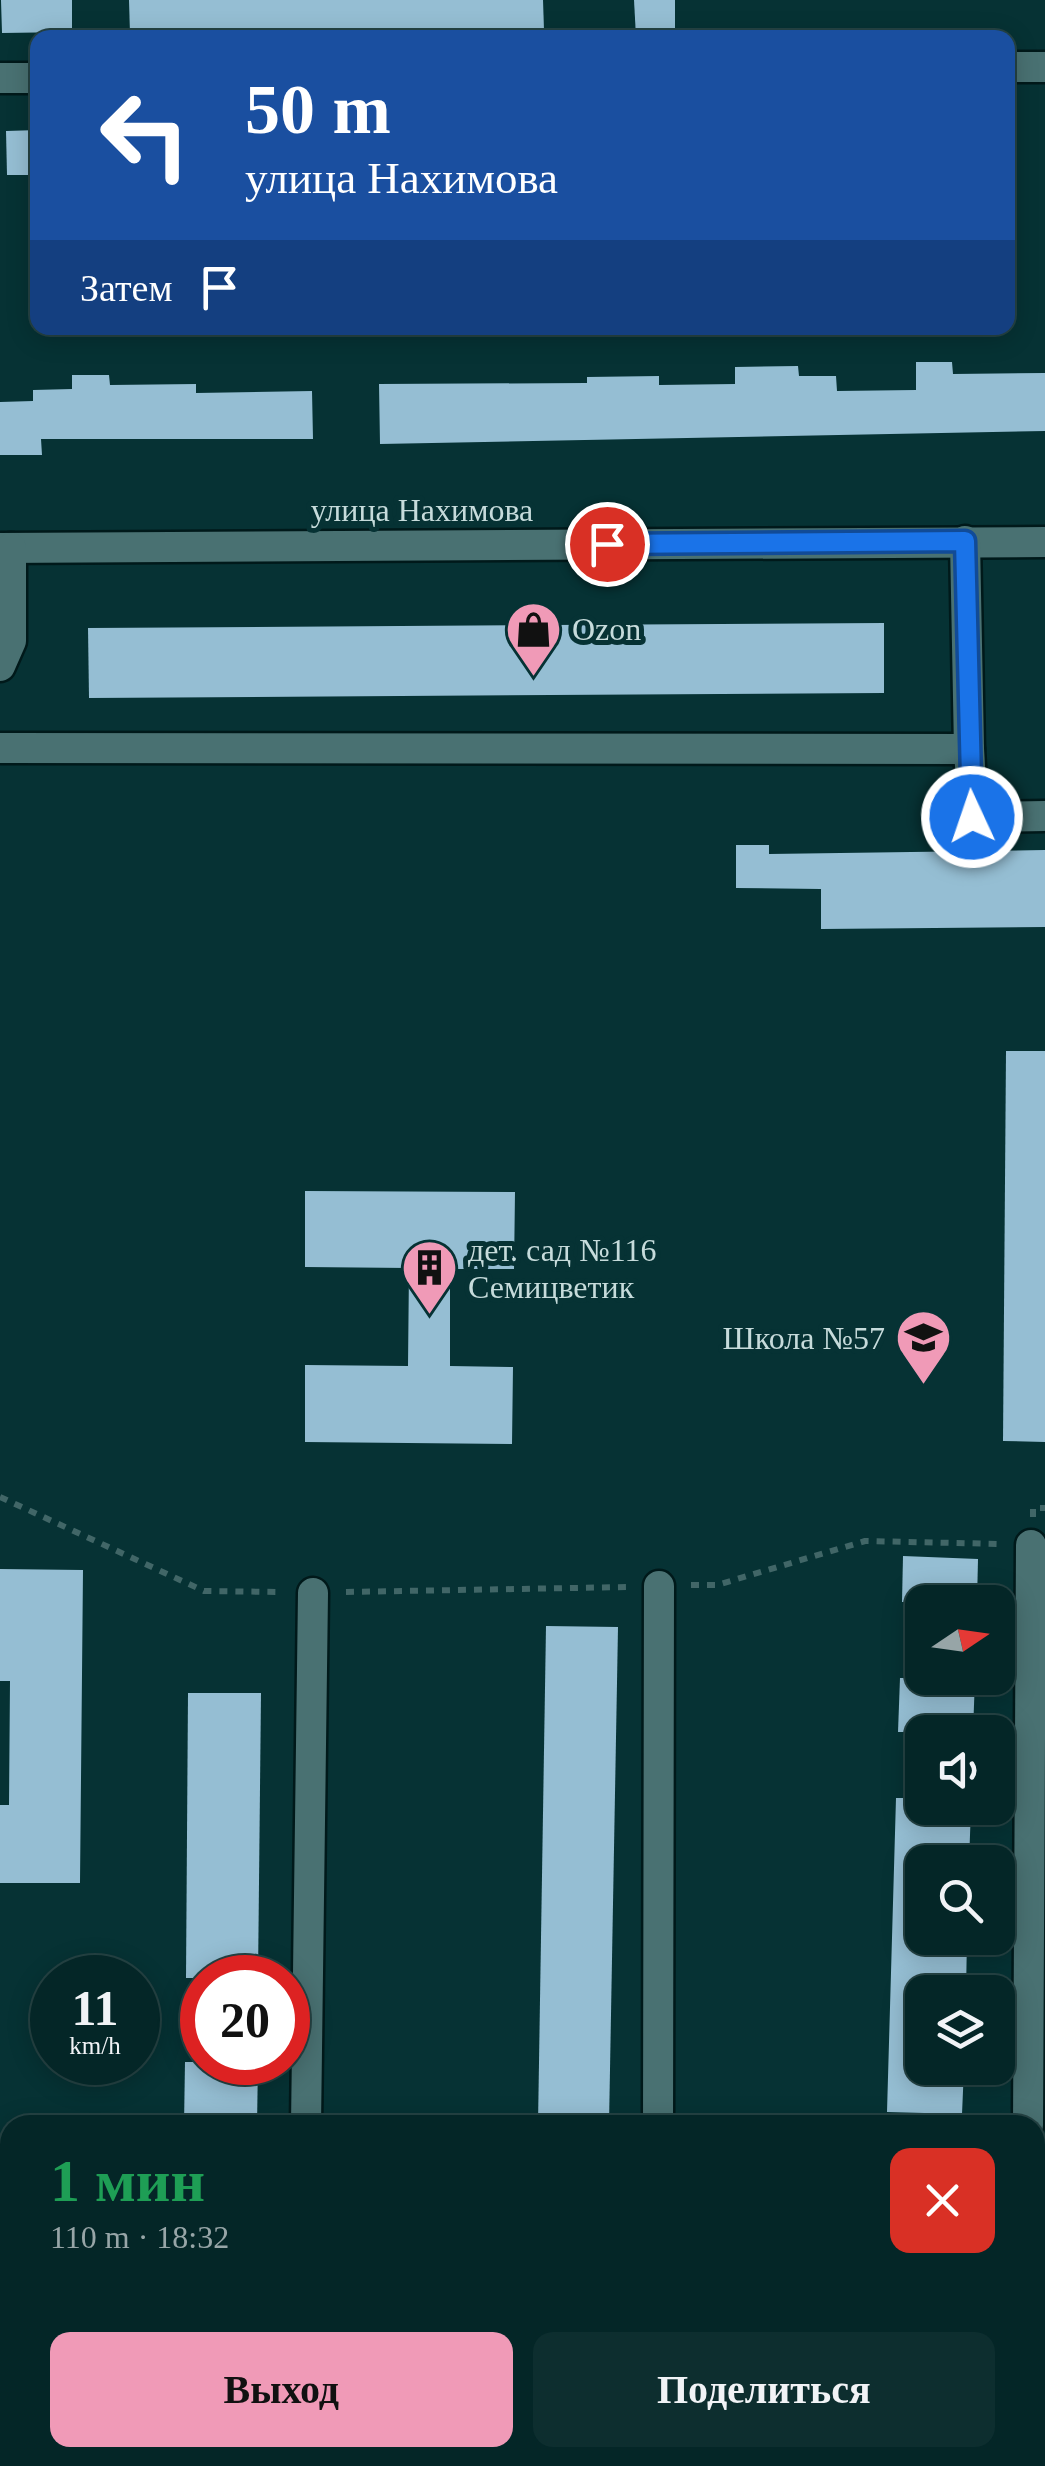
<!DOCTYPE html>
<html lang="ru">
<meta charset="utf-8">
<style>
body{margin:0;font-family:Georgia,serif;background:#0d2e2f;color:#f1f3f6;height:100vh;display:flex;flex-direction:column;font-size:38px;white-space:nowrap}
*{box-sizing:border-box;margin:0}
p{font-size:32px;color:#97a5a7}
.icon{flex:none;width:55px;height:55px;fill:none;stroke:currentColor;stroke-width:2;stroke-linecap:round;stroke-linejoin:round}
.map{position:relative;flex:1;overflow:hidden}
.details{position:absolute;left:0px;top:2115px;width:1045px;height:352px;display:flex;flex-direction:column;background:#042627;border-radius:30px 30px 0 0;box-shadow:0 5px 25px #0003,0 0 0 2px #254344}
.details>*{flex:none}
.top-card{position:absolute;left:30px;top:30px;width:985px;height:305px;border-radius:20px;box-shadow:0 5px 25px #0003,0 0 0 2px #254344;background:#1a4fa0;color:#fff;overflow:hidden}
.needle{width:65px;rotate:77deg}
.fabs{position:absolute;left:905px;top:1585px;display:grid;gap:20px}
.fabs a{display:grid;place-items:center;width:110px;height:110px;border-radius:20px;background:#042627;box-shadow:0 5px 25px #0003,0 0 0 2px #254344;font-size:50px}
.speed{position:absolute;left:30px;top:1955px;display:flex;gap:20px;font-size:50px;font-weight:700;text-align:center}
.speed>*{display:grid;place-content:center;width:130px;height:130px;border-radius:50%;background:#042627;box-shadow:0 5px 25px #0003,0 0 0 2px #254344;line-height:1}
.speed small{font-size:25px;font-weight:400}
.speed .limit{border:15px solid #d22;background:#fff;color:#111}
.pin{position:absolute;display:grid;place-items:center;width:85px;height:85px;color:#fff;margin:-42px;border:5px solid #fff;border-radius:50%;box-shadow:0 2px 10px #0007}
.me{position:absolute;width:110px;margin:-55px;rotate:357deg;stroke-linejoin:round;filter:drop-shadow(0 0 8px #0008)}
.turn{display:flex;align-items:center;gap:35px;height:210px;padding:0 50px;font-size:45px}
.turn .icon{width:130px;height:130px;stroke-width:2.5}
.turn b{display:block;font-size:70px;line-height:85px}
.then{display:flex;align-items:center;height:95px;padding:0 50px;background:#0003;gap:20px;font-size:38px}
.round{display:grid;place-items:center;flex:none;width:105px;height:105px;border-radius:20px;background:#0d2e2f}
.headline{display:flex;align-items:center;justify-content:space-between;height:170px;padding:0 50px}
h1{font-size:60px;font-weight:700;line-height:75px;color:#1e9e55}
.action{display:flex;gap:20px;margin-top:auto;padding:20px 50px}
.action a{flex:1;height:115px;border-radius:20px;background:#f09ab7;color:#111;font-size:40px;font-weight:700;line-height:115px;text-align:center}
.action a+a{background:#0d2e2f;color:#f1f3f6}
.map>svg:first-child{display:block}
.green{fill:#314227}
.building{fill:#95bed3}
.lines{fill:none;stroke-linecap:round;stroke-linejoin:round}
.minor-casing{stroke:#00191a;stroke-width:35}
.path{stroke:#416667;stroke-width:6;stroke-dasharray:8 8;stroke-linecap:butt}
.minor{stroke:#497172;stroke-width:30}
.route-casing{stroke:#114b97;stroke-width:25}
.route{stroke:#1a73e8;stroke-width:18}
.labels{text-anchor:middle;stroke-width:10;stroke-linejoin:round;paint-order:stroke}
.street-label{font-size:32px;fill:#c6dbdb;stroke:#063234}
.poi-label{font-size:32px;fill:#c6dbdb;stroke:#063234;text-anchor:start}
</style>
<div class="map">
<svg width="1045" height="2466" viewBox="0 0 1045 2466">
<rect width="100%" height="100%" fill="#063234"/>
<path class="green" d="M1045 2418V2466H13L39 2458H1035V2419Z"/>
<g class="building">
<path d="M1 0H72V32L2 33Z"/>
<path d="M129 0H543L544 30 130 34Z"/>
<path d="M634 0H675V37H636Z"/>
<path d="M38 130V175H7L6 131Z"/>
<path d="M916 362H952L953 374 1045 373V431L380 444 379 384 587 383V377L659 376V385L735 384V367L798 366 799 376H836L837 391 916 390Z"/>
<path d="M72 375H109L110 385 196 384V393L312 391 313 439H41L42 455H0V402L33 401V390L72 389Z"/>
<path d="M884 623V693L89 698 88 628Z"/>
<path d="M736 845H769V854L1045 850V927L821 929V889L736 888Z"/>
<path d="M1006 1051H1045V1442L1003 1441Z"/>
<path d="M305 1191 515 1192 514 1269H450V1366L513 1367 512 1444 305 1442V1365L408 1366 409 1268 305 1267Z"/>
<path d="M903 1556 978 1559 977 1602H902Z"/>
<path d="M0 1569 83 1570 80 1883H0V1805H9L10 1681H0Z"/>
<path d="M546 1626 618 1627 609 2125H538Z"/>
<path d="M900 1678H975L973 1732H898Z"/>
<path d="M188 1693H261L258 1978H186Z"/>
<path d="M896 1798H922V1808H971L969 1862H922V1938H967L966 1992H922V2068H964L962 2114 887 2112Z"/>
<path d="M185 2062H258L257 2125H184Z"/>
</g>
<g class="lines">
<defs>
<g id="minor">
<path d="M1008 67H1045"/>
<path d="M0 78H38"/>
<path d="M0 548 1045 542"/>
<path d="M0 666 11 641V548"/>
<path d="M0 748 969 749 965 541"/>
<path d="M969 749 973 817 1045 816"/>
<path d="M306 2125 313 1593"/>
<path d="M658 2125 659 1586"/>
<path d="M1028 2125 1031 1545"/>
<path d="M0 2459 10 2456"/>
</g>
</defs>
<use href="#minor" class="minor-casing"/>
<g class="path">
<path d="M0 1497 204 1591 283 1592"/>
<path d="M1033 1517V1508H1045"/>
<path d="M691 1585H717L865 1541 1002 1544"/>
<path d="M346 1592 628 1587"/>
<path d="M1035 2321 1045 2319"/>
<path d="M234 2466 281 2458"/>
</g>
<use href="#minor" class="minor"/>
</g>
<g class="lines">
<defs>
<path id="route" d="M607 544 965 541 972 817"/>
</defs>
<use href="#route" class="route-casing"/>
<use href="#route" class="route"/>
</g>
<defs>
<symbol id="shop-pin" viewBox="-11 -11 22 30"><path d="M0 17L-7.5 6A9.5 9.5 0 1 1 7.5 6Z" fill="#f09ab7" stroke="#063234"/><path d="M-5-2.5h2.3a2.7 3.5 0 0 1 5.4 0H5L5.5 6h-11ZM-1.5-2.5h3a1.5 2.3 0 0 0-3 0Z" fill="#111"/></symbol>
<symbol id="building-pin" viewBox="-11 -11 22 30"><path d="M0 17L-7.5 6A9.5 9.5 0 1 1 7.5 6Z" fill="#f09ab7" stroke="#063234"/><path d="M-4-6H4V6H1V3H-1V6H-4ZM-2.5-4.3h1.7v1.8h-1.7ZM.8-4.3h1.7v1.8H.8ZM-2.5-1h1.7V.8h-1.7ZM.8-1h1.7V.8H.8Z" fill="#111"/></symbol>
<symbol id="school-pin" viewBox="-11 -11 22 30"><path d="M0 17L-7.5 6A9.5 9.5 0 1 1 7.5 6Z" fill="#f09ab7" stroke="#063234"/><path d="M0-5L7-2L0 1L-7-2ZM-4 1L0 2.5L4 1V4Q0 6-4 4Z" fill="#111"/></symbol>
</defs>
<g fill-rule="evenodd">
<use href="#shop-pin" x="502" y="598" width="63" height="86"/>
<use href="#building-pin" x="398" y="1236" width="63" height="86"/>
<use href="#school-pin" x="892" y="1306" width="63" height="86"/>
</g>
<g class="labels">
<g class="street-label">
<text x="422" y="521">улица Нахимова</text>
</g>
<g class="poi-label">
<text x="572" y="640">Ozon</text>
<text x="468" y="1261">дет. сад №116<tspan x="468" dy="37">Семицветик</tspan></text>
<text x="885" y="1349" text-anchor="end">Школа №57</text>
</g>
</g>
</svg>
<div class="fabs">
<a><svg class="needle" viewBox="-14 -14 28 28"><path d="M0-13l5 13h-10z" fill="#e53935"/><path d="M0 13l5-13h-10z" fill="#97a5a7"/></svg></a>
<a><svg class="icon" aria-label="sound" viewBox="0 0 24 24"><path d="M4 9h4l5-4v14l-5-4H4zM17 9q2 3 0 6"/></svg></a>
<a><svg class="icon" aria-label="search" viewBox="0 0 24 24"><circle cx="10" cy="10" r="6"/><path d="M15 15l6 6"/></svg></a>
<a><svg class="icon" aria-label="layers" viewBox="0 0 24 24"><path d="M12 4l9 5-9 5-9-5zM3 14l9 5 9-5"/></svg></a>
</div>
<div class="speed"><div>11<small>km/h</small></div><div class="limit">20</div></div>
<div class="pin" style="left:607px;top:544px;background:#d93025"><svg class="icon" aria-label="arrive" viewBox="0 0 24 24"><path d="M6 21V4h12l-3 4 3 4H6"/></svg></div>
<svg class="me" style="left:972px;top:817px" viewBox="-20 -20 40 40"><circle r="17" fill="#1a73e8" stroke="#fff" stroke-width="3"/><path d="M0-11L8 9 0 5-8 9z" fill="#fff"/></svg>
<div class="top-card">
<div class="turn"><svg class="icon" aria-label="left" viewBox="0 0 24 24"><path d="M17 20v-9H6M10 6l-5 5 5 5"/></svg><div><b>50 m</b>улица Нахимова</div></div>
<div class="then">Затем<svg class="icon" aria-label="arrive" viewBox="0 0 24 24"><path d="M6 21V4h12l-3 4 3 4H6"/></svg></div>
</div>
<section class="details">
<div class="headline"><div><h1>1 мин</h1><p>110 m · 18:32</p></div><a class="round" style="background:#d93025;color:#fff"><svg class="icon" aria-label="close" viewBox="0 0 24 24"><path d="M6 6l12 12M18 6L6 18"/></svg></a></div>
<div class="action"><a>Выход</a><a>Поделиться</a></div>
</section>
</div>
